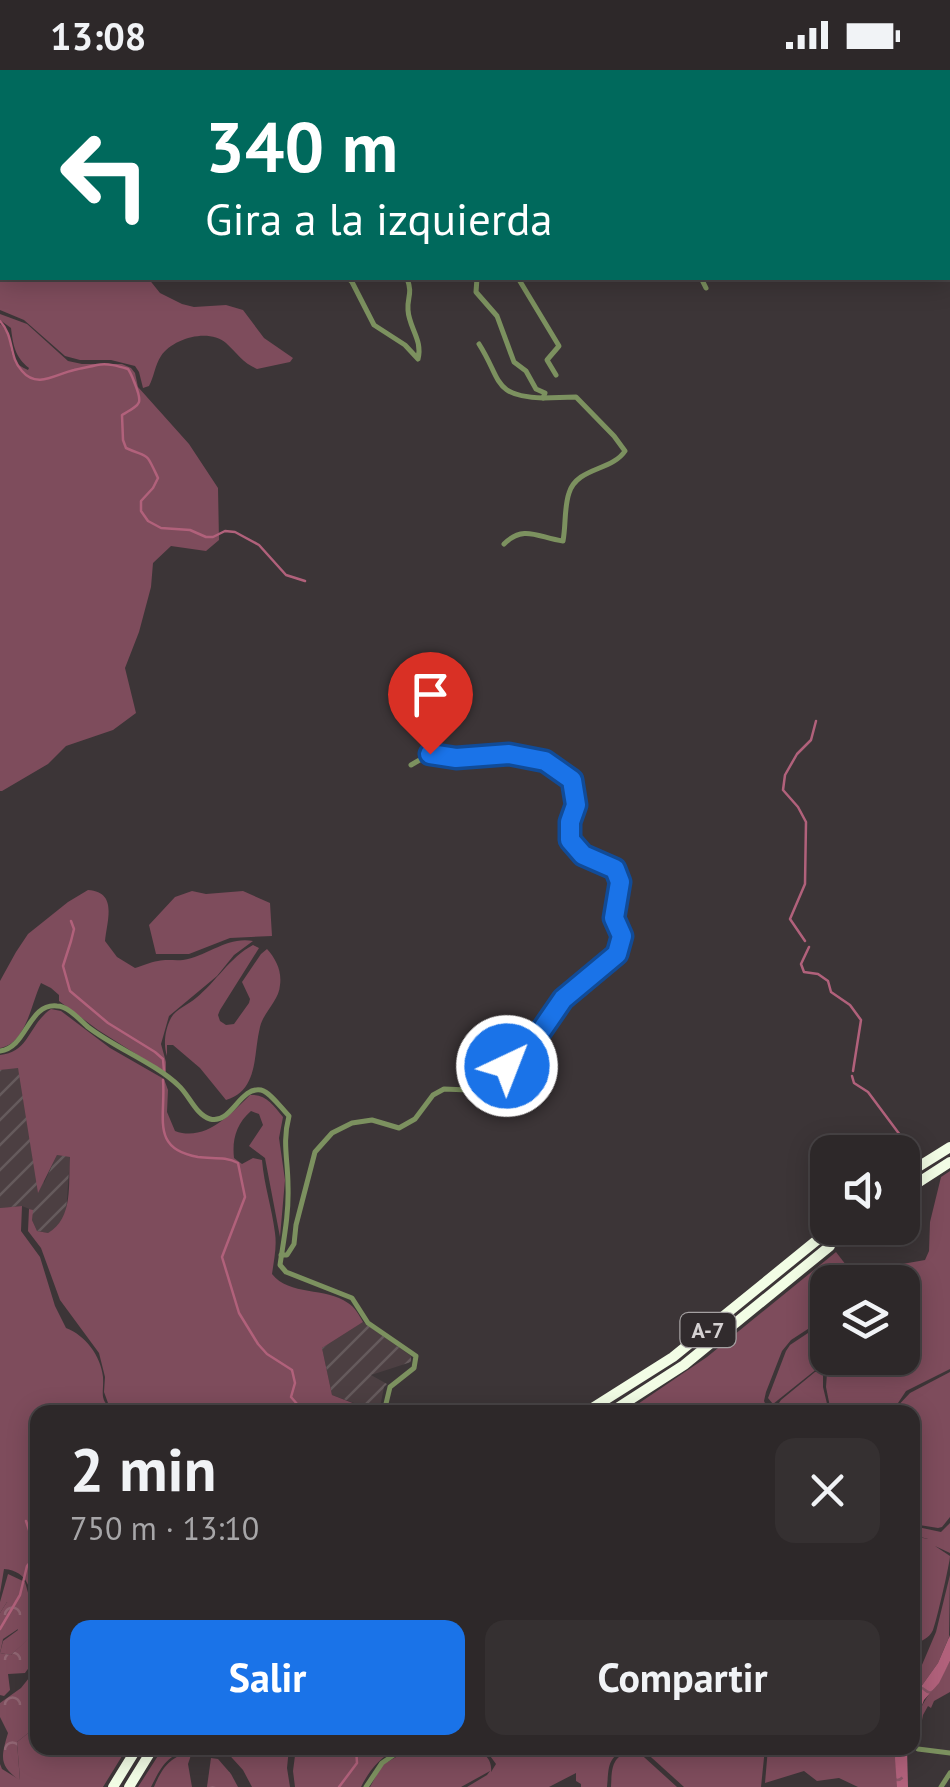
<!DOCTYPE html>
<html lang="es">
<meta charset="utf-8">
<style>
body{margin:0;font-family:"PT Sans",sans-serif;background:#353031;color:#f1f3f6;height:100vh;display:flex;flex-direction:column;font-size:38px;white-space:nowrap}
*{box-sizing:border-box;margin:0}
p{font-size:32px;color:#a7a6a8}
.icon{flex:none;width:55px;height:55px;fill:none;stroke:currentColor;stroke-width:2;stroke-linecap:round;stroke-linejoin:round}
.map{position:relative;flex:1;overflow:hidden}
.drawer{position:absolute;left:30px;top:1335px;width:890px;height:350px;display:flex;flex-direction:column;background:#2d2829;border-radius:20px;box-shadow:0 5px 25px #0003,0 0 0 2px #484446}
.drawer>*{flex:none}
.guide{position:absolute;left:0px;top:0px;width:950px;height:210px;box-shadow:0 5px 25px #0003,0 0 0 2px #484446;background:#00695c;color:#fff;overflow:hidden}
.tools{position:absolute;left:810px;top:1065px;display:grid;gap:20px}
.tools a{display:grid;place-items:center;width:110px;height:110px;border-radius:20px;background:#2d2829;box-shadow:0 5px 25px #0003,0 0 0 2px #484446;font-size:50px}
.pin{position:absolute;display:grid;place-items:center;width:85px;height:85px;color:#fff;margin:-102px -42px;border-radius:50% 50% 50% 0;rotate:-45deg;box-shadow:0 0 10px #0007}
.pin .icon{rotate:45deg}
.me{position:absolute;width:110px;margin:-55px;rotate:43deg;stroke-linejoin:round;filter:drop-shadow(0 0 8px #0008)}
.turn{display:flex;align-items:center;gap:35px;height:210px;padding:0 40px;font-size:45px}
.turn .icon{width:130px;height:130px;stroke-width:2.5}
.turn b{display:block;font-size:70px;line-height:85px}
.round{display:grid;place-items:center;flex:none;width:105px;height:105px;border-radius:20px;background:#353031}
.headline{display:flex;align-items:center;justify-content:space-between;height:170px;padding:0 40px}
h1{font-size:60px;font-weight:800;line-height:75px}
.primary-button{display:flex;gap:20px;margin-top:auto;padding:20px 40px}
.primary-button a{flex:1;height:115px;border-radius:20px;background:#1a73e8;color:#fff;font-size:40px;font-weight:800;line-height:115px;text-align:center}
.primary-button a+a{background:#353031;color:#f1f3f6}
.status{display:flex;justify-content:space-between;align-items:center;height:70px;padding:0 50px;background:#2d2829;direction:ltr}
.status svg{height:28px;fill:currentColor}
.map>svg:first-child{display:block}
.industrial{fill:url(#industrial-furrows)}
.green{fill:#7e4c5c}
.forest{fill:url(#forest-crowns)}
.water{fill:url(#water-ripples)}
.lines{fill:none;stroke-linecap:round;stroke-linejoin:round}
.stream{stroke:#b1617b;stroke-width:2.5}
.minor{stroke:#7c915f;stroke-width:5}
.highway{stroke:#f2fde5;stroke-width:10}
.route-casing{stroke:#114b97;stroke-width:25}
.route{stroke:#1a73e8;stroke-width:18}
.labels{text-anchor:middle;stroke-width:10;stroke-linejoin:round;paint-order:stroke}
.shield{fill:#312b2d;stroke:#a4a0a1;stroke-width:2.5}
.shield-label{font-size:22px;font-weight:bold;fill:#d6d2d3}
</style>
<div class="status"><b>13:08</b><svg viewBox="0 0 49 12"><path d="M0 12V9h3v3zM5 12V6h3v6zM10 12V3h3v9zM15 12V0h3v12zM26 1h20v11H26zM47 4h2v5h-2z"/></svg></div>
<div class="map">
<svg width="950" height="1717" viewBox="0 0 950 1717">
<defs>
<pattern id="industrial-furrows" width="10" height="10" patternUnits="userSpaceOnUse" patternTransform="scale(2.5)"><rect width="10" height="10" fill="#4c3f42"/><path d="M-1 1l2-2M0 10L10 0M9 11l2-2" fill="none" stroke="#655a5c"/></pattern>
<pattern id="forest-crowns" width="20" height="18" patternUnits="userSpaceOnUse" patternTransform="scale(2.5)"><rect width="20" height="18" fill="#7e4c5c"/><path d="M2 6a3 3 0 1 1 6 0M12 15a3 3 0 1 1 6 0" fill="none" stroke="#906572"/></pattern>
<pattern id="water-ripples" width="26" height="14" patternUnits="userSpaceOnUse" patternTransform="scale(2.5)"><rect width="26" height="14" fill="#b1617b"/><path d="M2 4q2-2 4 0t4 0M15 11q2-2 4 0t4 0" fill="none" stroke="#895566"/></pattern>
</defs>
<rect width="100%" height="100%" fill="#3c3537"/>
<g class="industrial">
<path d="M18 997 44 1113 57 1085 70 1086 66 1143 58 1157 48 1163 37 1161 32 1150V1140L22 1136 0 1138V1000Z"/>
<path d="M363 1252 411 1286V1292L371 1305 387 1314 384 1317 379 1342 332 1325 322 1278Z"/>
</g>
<g class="green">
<path d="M0 0H53V2H2V208H148L160 223 182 234 194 237 226 235 243 240 264 268 293 288 290 292 257 299C243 293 237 283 226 273 209 258 173 268 161 286 155 295 154 307 149 316L143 318 139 302 135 296 111 290H80L65 286 24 250 0 240Z"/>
<path d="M0 244 27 254 68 291 82 294H122L131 298 135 303 138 317 189 374 218 418 219 470 206 481 171 476 153 493 151 517 139 562 125 598 136 643 113 660 66 676 48 694 2 721H0V254C18 267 1 289 28 300L29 298C15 287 13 275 11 258L0 250Z"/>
<path d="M88 820C118 822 107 850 105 871L117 887 135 898C142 896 150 892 158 891 167 889 175 891 183 890 207 886 228 866 253 871L234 885 217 906 169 946 161 974 166 992V1003L98 960 59 931V925L51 918 41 913C31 934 26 974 0 978V911L16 882 28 864 68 832Z"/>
<path d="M192 821 206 824 243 821 270 833 272 866 230 868 189 884H156L149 855 175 827Z"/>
<path d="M253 875 259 878 220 940 218 945 220 951 226 955 234 954 249 933 250 929 242 912 261 884 267 879C276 889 282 901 280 915 279 931 264 941 260 957 253 985 259 1020 226 1030L200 998 173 975H167V986C163 975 165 959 171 948 176 939 188 935 196 928 216 912 230 887 253 875Z"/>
<path d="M51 939 61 941 110 978 164 1009 168 1020 167 1042 175 1061C205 1072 230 1045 250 1025 266 1024 273 1035 283 1047L279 1068 285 1110 280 1167 265 1088 249 1076 263 1055 259 1044 251 1041C236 1054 232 1070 234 1088L242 1094 253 1088 262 1090C264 1115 272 1138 275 1163 277 1177 274 1190 272 1204 289 1226 326 1217 348 1233 355 1237 359 1245 363 1252L322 1278 332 1325 376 1342H125L108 1333 104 1322 105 1307 99 1283 60 1230 41 1178 28 1161 29 1139 33 1140 32 1150 37 1161 48 1163C74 1148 68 1113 70 1087L57 1085 38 1123 18 998 0 1000V985C30 982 28 955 51 939Z"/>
<path d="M950 1101V1299L906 1321 898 1333 888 1342H831L826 1317 827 1303 818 1298 773 1334 768 1328 786 1281 790 1275 817 1257 820 1236 827 1225 828 1288H902V1212H843L848 1208 854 1194 869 1205 884 1195 891 1196 925 1190 929 1181 930 1152 941 1107Z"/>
<path d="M22 1136 21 1161 40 1187 55 1236 66 1258C85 1265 101 1286 103 1307 104 1326 98 1329 115 1342H38L37 1540C30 1521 29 1501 4 1499L0 1523V1138Z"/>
<path d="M836 1182 846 1195 818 1221 814 1251 811 1257 791 1270 782 1281 766 1322 764 1331 769 1342H626L707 1287Z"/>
<path d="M815 1302H821L823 1305V1317L829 1342H773L781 1330Z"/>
<path d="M950 1302V1447L942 1457 938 1458 913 1454 912 1342H892L910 1323Z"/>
<path d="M950 1453V1483L935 1476 950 1486C950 1493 936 1553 933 1560 929 1569 921 1571 913 1574V1466L928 1469 913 1465V1456L941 1462Z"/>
<path d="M8 1504 25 1512C31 1534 37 1551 37 1573L32 1566 11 1585 0 1583 3 1571 18 1560 7 1532 0 1543V1532Z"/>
<path d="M950 1505 949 1567 938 1593 913 1628V1616L936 1562Z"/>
<path d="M950 1591V1622L934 1631 931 1638 928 1636 923 1645 917 1676 913 1677C912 1636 933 1624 950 1591Z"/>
<path d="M37 1656 38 1678H127L103 1717H0V1694L2 1699 20 1710 17 1672Z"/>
<path d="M163 1678H194C168 1685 163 1693 151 1717H138Z"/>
<path d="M223 1678H289L287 1698 290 1717H252L243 1700Z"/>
<path d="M296 1678H397C380 1688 370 1699 361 1717H295L293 1701Z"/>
<path d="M412 1678C435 1678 495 1668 491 1702L496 1694 488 1683 479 1678H626C607 1689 609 1696 607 1717H581V1714L576 1711V1703L549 1717H467L487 1705 490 1701 461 1717H370L382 1695Z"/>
<path d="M634 1678 677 1717H611C612 1694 612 1688 634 1678Z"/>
<path d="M641 1678H765L761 1717H684Z"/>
<path d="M768 1678H893L897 1680V1717H858L839 1708 817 1711 804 1701 765 1713Z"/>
<path d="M192 1682 188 1694 192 1717H154C162 1698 170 1686 192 1682Z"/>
</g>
<g class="forest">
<path d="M7 1532 22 1538 26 1549 18 1559 3 1569 0 1583 11 1585 32 1565C42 1580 35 1590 25 1603L8 1604 10 1620 4 1626 0 1625V1543Z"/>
<path d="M37 1598V1656L17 1672 20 1711C0 1695 0 1690 8 1663L0 1647V1633L21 1618Z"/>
<path d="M211 1688 218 1689 231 1704 238 1717H207Z"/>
</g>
<g class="water">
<path d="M950 1565V1591L939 1613 924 1630 913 1658V1628L938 1593Z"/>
<path d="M897 1678H907L908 1717H897L895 1688Z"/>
</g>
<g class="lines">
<g class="stream">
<path d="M0 251C15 267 8 286 22 301 37 319 56 304 74 300 82 298 89 297 97 295 108 293 118 296 128 299 131 303 133 309 135 314 143 334 141 334 122 345L123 370 126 378C150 389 145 380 158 408L153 418 141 431V441L148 451 161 458 190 460 206 467H213L225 461 235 462 259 475 286 505 305 511"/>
<path d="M71 851 74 859 71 871 63 896 70 921 108 953 155 982 163 989 164 1001"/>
<path d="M805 871 790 849 805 814 806 752 798 737 783 720 785 705 797 684 811 670 816 651"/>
<path d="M809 877 801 894 804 902 818 904 828 911 831 922 850 935 861 950 853 1001"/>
<path d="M852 1006 854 1013 868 1022 906 1073"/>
<path d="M163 1010C166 1047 150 1079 198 1087 212 1089 225 1086 238 1093L245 1127 222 1187 239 1243 258 1274 267 1284 292 1300 295 1313 291 1327 304 1342"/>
<path d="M0 1559 20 1525 27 1496 37 1484 26 1451"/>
<path d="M339 1717 357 1693 356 1678"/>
</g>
<g class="minor">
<path d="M327 0 329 2"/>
<path d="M385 0 386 2"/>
<path d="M493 0 497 2"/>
<path d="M783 0H794"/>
<path d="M831 0 833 2"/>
<path d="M592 2 599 0"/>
<path d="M948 50 950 51"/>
<path d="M348 208 352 212 374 255 405 275 418 289C423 270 409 258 408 240 407 226 413 225 407 208"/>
<path d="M477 208 476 222 497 246 514 292 526 301 536 319 545 323 543 328C492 326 502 310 479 274"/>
<path d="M518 208 559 276 547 290 556 305"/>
<path d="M701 208 706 218"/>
<path d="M504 474C524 454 539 468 563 471 566 455 564 438 569 423 577 397 612 401 625 381L614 366 576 327 543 328"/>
<path d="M0 981C27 978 28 933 57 936 68 936 80 950 88 957 115 978 155 993 179 1016 189 1025 196 1045 210 1049 231 1055 240 1016 261 1020 270 1022 282 1039 289 1046 282 1073 288 1089 288 1116 289 1143 284 1168 280 1195L286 1202 352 1228 368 1253 416 1286 414 1298 390 1317 384 1342"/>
<path d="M281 1185H287L294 1174 296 1155 315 1082 332 1063 352 1053 372 1050 399 1058 415 1049 433 1025 444 1019 468 1020 486 1012 527 980 563 929 617 884 622 866 614 848 620 812 615 799 583 785 570 770V752L576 735 572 710 545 691 509 684 456 688 430 684 411 695"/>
<path d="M918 1679 950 1683"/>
<path d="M366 1717 382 1693 404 1678"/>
<path d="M941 1717 950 1703"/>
</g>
<g class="highway">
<path d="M902 1107 950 1077"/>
<path d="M902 1123 950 1092"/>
<path d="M828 1162 833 1158"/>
<path d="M836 1172 854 1158"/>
<path d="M586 1342 673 1287 822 1166"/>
<path d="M611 1342 684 1295 830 1176"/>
<path d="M113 1717 137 1678"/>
<path d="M129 1717 153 1678"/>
</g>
</g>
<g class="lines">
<defs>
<path id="route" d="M430 684 456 688 509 684 545 691 572 710 576 735 570 752V770L583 785 615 799 620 812 614 848 622 866 617 884 563 929 528 980 507 996"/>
</defs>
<use href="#route" class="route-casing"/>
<use href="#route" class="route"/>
</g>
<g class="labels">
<rect class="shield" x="680.5" y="1243" width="55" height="34" rx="8"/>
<g class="shield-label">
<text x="708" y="1268">A-7</text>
</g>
</g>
</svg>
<div class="tools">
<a><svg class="icon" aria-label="sound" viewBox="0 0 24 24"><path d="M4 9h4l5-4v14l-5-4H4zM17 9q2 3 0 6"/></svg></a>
<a><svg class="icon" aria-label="layers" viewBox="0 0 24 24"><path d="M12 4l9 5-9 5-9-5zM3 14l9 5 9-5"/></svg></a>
</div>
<div class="pin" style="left:430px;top:684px;background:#d93025"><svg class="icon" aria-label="arrive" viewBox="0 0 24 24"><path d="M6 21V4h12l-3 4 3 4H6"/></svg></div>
<svg class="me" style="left:507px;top:996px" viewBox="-20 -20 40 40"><circle r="17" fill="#1a73e8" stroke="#fff" stroke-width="3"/><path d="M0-11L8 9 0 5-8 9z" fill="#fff"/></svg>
<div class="guide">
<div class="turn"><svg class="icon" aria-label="left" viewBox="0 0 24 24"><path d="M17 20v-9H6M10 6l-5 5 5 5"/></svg><div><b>340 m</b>Gira a la izquierda</div></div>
</div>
<section class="drawer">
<div class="headline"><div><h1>2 min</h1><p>750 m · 13:10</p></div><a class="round"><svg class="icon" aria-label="close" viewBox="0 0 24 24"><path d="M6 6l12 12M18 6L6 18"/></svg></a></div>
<div class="primary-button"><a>Salir</a><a>Compartir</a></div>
</section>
</div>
